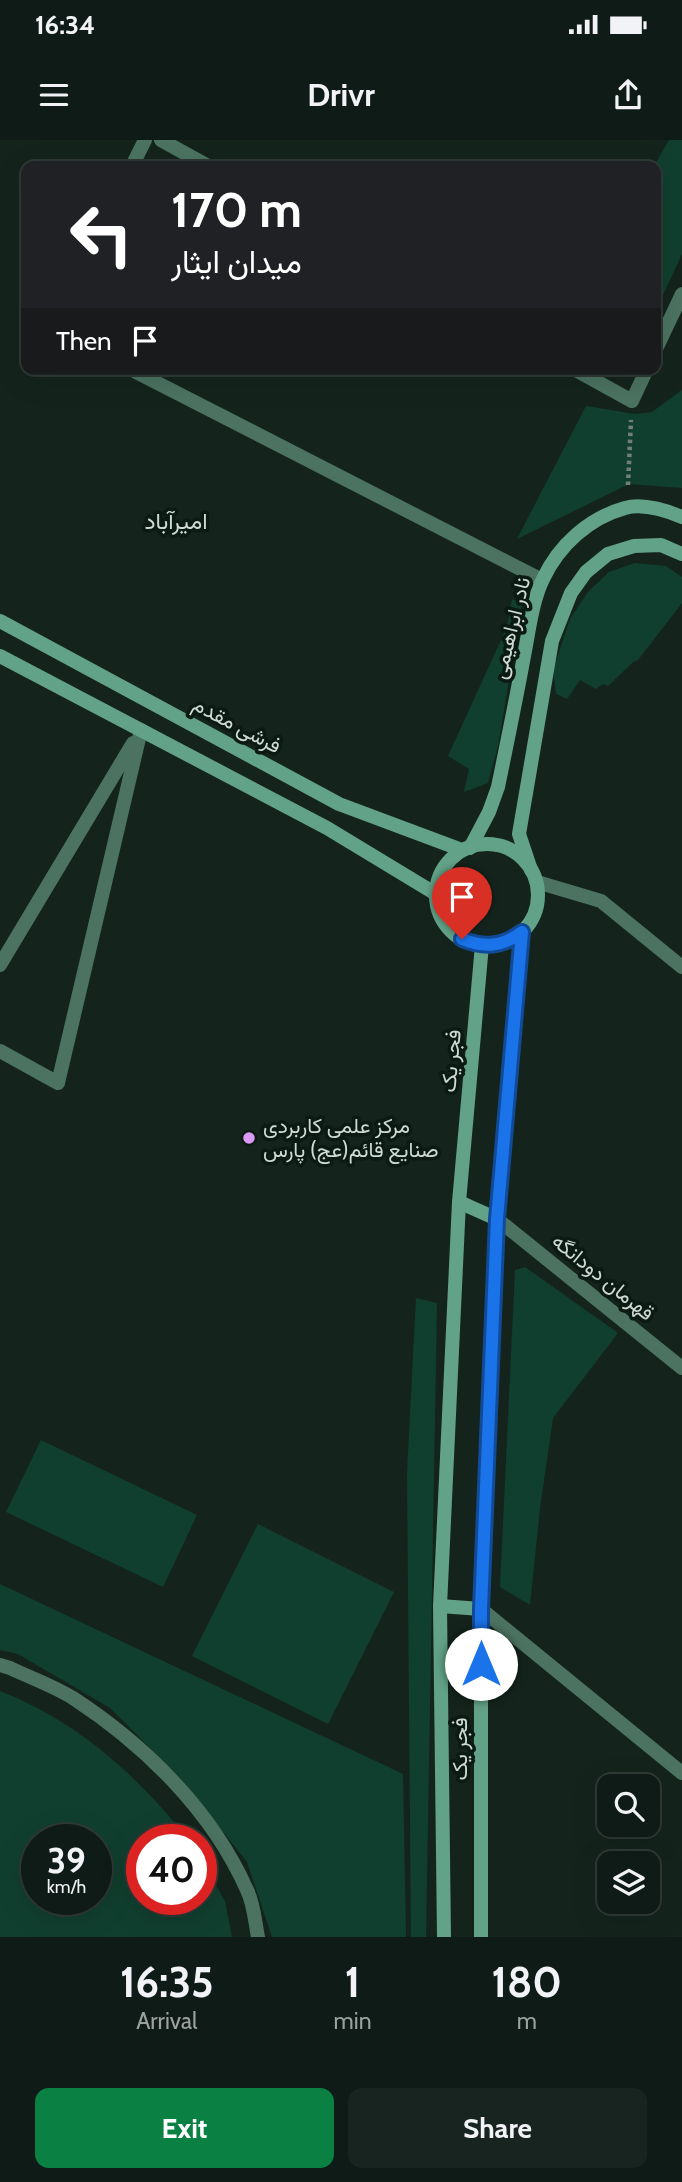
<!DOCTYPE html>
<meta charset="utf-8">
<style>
body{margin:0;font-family:Cabin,Vazirmatn,sans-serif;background:#18241f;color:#f1f3f6;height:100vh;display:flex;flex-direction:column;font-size:26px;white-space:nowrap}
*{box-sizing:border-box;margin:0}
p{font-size:23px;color:#9ba1a1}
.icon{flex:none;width:38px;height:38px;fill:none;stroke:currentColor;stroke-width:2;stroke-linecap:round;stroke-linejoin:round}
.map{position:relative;height:1797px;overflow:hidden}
.drawer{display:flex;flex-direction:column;background:#0f1b16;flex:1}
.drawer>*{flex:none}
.hud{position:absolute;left:21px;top:21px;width:640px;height:214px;border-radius:14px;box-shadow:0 7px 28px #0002,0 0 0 2px #2f3935;background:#202124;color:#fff;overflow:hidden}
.tools{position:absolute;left:597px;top:1634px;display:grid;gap:14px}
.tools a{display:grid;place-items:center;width:63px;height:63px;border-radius:14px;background:#0f1b16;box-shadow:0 7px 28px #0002,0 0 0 2px #2f3935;font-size:35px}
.speed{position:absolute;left:21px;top:1684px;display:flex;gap:14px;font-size:35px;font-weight:700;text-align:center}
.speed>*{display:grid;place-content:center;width:91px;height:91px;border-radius:50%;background:#0f1b16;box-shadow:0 7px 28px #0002,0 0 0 2px #2f3935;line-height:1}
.speed small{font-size:18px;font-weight:400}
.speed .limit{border:10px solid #d22;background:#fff;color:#111}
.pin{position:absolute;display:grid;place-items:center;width:60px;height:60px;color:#fff;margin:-72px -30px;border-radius:50% 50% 50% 0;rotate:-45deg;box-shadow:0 0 7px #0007}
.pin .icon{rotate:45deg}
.me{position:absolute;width:77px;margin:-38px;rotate:0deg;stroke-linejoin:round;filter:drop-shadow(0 0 5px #0008)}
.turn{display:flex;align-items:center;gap:24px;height:147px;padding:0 35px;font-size:32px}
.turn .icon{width:91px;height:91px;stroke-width:2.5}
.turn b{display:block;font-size:49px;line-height:60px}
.then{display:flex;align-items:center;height:66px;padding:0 35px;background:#0003;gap:14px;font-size:26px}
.eta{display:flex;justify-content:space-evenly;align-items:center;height:119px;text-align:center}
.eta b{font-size:42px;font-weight:700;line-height:49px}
.button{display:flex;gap:14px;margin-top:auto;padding:14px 35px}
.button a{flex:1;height:80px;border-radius:14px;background:#0b8043;color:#fff;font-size:28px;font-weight:700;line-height:80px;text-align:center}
.button a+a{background:#18241f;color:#f1f3f6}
.status{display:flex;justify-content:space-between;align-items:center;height:49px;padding:0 35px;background:#0f1b16;direction:ltr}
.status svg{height:19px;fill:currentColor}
header{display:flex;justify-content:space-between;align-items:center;height:91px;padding:0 35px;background:#0f1b16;font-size:32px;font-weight:700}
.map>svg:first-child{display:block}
.green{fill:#113f2f;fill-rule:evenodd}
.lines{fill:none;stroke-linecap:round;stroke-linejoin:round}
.path{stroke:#727f79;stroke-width:4.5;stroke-dasharray:3.5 3.5;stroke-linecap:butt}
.lane{stroke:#4c7362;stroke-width:14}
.street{stroke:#4c7362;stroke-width:14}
.secondary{stroke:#62a288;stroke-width:14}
.route-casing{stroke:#114b97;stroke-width:18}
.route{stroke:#1a73e8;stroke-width:12}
.poi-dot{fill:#db99f5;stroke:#0b1b14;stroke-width:2.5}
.labels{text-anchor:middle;stroke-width:7;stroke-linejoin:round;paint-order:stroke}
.street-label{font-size:21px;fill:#cfdad5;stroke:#0b1b14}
.poi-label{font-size:21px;fill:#cfdad5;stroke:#0b1b14;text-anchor:start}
.neighbourhood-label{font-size:23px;fill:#cfdad5;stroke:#0b1b14}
</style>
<div class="status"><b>16:34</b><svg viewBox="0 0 49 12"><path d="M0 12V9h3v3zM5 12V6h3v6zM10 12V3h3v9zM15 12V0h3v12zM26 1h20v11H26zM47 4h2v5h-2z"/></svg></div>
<header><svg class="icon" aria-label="menu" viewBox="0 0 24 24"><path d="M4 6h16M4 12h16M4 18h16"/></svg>Drivr<svg class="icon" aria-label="share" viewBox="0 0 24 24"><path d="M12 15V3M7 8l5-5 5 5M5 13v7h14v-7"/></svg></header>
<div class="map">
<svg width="682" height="1797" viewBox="0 0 682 1797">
<rect width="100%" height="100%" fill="#14241d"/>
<g class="green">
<path d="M669 0H682V114L656 170V26H654Z"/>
<path d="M682 250V348L629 344 517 399 586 266 635 274 652 272Z"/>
<path d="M635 423 666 426 682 437V463L638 520 633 522 608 546 603 544 596 549 580 540 567 559 556 554 553 530 570 479 588 452 609 432Z"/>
<path d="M512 459 522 464 498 606 488 643 464 652 469 629 448 616 507 487Z"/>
<path d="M525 1127 618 1193 553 1278 540 1368 530 1465 500 1447 515 1130Z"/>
<path d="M416 1158 437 1163 426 1797H411L407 1333Z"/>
<path d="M41 1300 197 1375 163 1447 6 1372Z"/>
<path d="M258 1384 394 1452 328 1584 192 1516Z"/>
<path d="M0 1444 403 1634 406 1797H272L247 1722 180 1638 110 1568 18 1514 0 1510Z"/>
<path d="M0 1551C77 1581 137 1635 188 1699H142V1759H201V1719L225 1761 232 1797H0ZM37 1699H96V1759H37Z"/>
</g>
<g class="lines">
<path class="path" d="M628 345 631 280"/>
<g class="lane">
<path d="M0 825 133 603"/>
<path d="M0 911 58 943 141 590"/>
<path d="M0 1525 10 1528C31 1538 54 1546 73 1558 145 1605 212 1671 247 1750 254 1764 255 1782 258 1797"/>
</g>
<g class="street">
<path d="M161 0 208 26"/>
<path d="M132 26 145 0"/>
<path d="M656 209 682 154"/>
<path d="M574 229 632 261 647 229"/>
<path d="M136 232 542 440"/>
<path d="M537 742 601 761 682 827"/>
<path d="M497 1079 682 1228"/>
<path d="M481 1469 682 1633"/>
</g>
<g class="secondary">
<path d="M0 481 339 664 462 710"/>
<path d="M0 516 327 688 436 754"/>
<circle cx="487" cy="755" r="51"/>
<path d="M470 708 489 672 498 647C507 603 516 560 524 516 529 491 532 462 543 439 559 405 589 378 625 368 643 363 665 370 682 377"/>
<path d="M531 730 519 694 552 501 571 453 586 432 608 414 634 406 661 405 682 414"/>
<path d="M459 1062 497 1079"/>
<path d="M440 1466 481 1469"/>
<path d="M444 1797 440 1466 459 1062 482 805"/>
<path d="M481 1797V1469L497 1079 522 792"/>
</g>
</g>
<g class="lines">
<defs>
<path id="route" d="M462 799C484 808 502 807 522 792L497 1079 481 1469V1524"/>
</defs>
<use href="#route" class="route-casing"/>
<use href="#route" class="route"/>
</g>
<circle class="poi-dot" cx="249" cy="998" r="7"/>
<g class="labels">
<g class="street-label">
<text transform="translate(511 488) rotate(-76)" y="7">نادر ابراهیمی</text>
<text transform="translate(237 585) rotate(28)" y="7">فرشی مقدم</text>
<text transform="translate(451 921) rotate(-85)" y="7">فجر یک</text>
<text transform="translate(603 1137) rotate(39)" y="7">قهرمان دودانگه</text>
<text transform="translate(460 1609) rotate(-90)" y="7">فجر یک</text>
</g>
<g class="poi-label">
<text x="263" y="993">مرکز علمی کاربردی<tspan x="263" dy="24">صنایع قائم(عج) پارس</tspan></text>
</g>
<g class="neighbourhood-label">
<text x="176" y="389">امیرآباد</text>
</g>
</g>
</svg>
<div class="tools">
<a><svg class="icon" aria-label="search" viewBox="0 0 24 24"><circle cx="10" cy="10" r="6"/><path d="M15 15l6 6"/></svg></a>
<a><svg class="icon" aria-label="layers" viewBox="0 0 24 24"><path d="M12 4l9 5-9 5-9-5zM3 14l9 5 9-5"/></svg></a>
</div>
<div class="speed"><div>39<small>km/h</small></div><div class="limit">40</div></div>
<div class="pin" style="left:462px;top:799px;background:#d93025"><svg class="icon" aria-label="arrive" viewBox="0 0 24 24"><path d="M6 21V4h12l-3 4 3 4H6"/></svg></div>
<svg class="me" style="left:481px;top:1524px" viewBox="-20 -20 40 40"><circle r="19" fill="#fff"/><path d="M0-13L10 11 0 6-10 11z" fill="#1a73e8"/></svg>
<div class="hud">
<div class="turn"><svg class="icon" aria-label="left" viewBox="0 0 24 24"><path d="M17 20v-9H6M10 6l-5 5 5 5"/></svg><div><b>170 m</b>میدان ایثار</div></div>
<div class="then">Then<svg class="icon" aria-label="arrive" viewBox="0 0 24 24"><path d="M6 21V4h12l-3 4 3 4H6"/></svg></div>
</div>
</div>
<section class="drawer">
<div class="eta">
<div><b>16:35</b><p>Arrival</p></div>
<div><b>1</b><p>min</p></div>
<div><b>180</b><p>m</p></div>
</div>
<div class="button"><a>Exit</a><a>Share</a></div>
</section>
